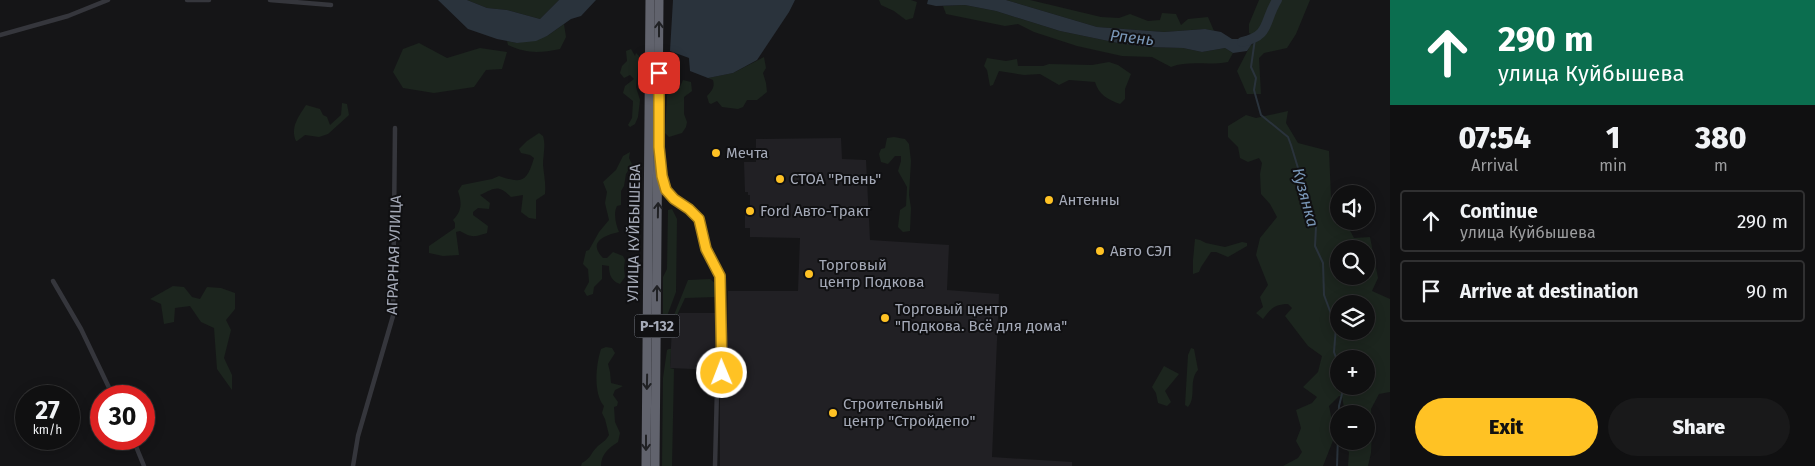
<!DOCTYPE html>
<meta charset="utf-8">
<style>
body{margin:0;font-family:"Fira Sans",sans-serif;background:#19191a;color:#f1f3f6;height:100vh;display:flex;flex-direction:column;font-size:19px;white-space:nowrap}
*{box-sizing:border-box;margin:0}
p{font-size:16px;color:#9c9d9f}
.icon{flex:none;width:28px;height:28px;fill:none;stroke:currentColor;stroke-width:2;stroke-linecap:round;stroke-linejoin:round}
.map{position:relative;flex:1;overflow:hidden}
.drawer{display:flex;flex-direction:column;background:#101011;width:425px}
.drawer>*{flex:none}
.guide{background:#0b6e4f;color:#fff;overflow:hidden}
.tools{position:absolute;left:1330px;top:185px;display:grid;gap:10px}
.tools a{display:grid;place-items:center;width:45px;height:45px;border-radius:50%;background:#101011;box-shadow:0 2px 12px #0003,0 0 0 1px #303031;font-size:25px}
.speed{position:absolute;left:15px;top:385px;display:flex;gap:10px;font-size:25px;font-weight:700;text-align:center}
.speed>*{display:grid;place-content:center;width:65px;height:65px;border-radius:50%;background:#101011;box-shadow:0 2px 12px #0003,0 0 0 1px #303031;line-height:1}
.speed small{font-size:12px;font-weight:400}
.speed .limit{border:8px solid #d22;background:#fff;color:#111}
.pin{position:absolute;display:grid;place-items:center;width:42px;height:42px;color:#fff;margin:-21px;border-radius:10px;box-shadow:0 2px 8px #0006}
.me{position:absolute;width:55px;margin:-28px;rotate:359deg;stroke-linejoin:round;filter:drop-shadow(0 0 4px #0008)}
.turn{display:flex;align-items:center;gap:18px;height:105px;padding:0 25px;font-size:22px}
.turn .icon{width:65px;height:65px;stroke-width:2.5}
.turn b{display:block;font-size:35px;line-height:42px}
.eta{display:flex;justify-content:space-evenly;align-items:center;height:85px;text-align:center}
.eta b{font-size:30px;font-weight:800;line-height:35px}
.action{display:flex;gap:10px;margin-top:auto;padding:10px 25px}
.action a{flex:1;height:58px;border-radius:30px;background:#ffc224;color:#111;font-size:20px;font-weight:800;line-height:58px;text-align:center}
.action a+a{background:#19191a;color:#f1f3f6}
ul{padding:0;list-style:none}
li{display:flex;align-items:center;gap:15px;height:62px;margin:0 10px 8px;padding:0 15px;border:2px solid #303031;border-radius:5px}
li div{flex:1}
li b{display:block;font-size:19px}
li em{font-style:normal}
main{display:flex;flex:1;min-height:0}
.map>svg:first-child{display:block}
.built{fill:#212024}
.green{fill:#1c251e;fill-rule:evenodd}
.water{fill:#2a333c}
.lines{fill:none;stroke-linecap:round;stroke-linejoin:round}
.stream{stroke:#2a333c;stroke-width:2}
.river{stroke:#2a333c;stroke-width:10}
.street{stroke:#35363c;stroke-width:4.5}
.highway{stroke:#61636d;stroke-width:9}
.oneway{stroke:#202124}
.route-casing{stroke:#a67e17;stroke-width:12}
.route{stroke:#ffc224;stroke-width:9}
.poi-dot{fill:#ffc224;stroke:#101012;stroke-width:2}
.labels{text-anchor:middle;stroke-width:4;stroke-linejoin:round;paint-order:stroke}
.shield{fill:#101012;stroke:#787c86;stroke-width:1}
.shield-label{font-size:14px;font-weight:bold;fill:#a5aab8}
.poi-label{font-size:15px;fill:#a5aab8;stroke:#101012;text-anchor:start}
.street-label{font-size:15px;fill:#a5aab8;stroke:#101012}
.water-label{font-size:16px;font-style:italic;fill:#7996b6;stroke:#101012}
</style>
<main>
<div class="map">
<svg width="1390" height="466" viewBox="0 0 1390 466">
<rect width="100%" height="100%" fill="#151517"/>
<g class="built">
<path d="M841 138 842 159 866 160 870 240 949 245 947 290 999 294 992 457 1072 462V466H720V391L726 375 728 291H798L800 238 750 237V228H745V207H750V195H748V192H745L744 162H756V139Z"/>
<path d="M679 313H716V370L670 368 672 326Z"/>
</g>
<g class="green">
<path d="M467 0H559L540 19 507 10 487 8Z"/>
<path d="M879 0H911L917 2 913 18 906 20 894 11 881 5Z"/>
<path d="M1006 0H1030L1101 17 1119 18 1130 14 1148 21 1160 20 1162 13 1176 14 1181 25 1188 19 1208 17 1214 31 1205 29 1164 32 1097 27Z"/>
<path d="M1259 0H1310L1296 34 1287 48 1264 53 1259 58 1261 94H1247L1237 71 1250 46 1259 40 1249 33V24Z"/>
<path d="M965 5 996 11 1060 31 1118 43 1148 47 1183 48 1202 52 1225 48 1233 53 1228 62C1208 66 1189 60 1171 67L1152 57 1122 56 1077 46 1034 32 1018 24 1005 26 946 14 943 6Z"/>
<path d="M564 24 566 37 560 49C539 53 528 54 508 45L507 41 517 43 547 36Z"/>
<path d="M419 43 447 58 480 48 507 52 502 69 486 70 474 87 434 93 403 88 393 72 403 49Z"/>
<path d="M631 49 635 56 636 53 639 56 636 87 640 100 638 117 635 124 630 127 628 125 632 118 633 101 623 93 625 86 634 79 630 75 624 78 620 73 622 66 627 61 626 51Z"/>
<path d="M764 57 766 68 763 73 766 83 767 92 757 100H747L743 107 738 109 722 107 717 101 711 104 709 103 707 96C712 91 715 87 713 80L708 78 733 73Z"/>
<path d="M987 58 1006 61 1017 59 1018 66H1043L1049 64 1092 65 1109 62 1118 65 1131 74 1125 89V99L1120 104C1107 99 1099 95 1095 82L1069 80 1059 85 1040 74 1024 75 999 71 993 85 990 86 987 70 984 66Z"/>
<path d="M683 80 691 82 692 91 684 97V114L687 122 686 127 682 133 669 137 665 133 667 95 679 89Z"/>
<path d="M342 103 347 104 349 115 328 134 319 137 305 135 297 141H296C290 127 299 116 306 105L320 109 323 115 327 117 330 125 341 115Z"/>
<path d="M1288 111 1286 123 1298 143 1329 151 1331 197 1333 203 1339 209V221H1345L1354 238 1370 237 1378 278 1372 291 1390 299V392L1379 394 1371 409 1372 429 1371 453 1368 466H1348L1349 452 1342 445V441H1366V414H1345L1342 396H1339L1329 406 1334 430V438L1323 466H1283L1298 458 1302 452 1296 441 1301 428 1296 410 1312 403 1317 397 1303 387 1318 372 1322 356 1308 346 1285 316 1292 308 1288 304C1275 304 1270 309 1263 319L1256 313 1263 307 1260 297 1268 285 1256 255 1260 238 1277 217 1270 204 1261 194 1260 174 1262 163 1259 158 1248 162 1240 158 1238 147 1228 137V126L1246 115 1256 118ZM1339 249H1366V276H1339ZM1339 304H1366V331H1339ZM1339 359H1366V386H1339Z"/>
<path d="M539 133 543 136C546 146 543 155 543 165 544 175 546 184 545 194L536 200V219L529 218 521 212 523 195 511 197C498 184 495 188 480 195L490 203 489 209 478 208 473 212V215L488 226 487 233C474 237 472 238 460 231L456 232 459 255 443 256 429 253V246L455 228V223L453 220C462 211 462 203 458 191L462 185 492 179 499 176C522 184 527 182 534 158L530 155 521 153 519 149 527 141Z"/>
<path d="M894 137 905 139 909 144 911 161 909 195 911 208 910 231 903 232 898 227 900 210 906 206 907 187 898 171 901 161V156H895L888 164 881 162 879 154 881 149 885 148 887 138Z"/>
<path d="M630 152 629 158 632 164 626 174 624 186 621 191V205L617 206C613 213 616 225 619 232 605 235 587 242 603 258H607L613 252 623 256 625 260 624 268 625 277 620 284C611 281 609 274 609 266L602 265V279L594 287 593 294 587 296 584 291 589 282 588 269 583 264 586 251 589 250 599 232 609 220 605 203 607 192 603 182 616 170 623 156Z"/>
<path d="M672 209 677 219 676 292 667 316 663 315V277L667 269 668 210Z"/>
<path d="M1195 239 1200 240 1206 243 1225 247 1242 242 1247 243V246L1228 257 1216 252H1211L1201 267 1199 272 1193 274V260Z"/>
<path d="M710 279 717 285V297L685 298 672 326 670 325 688 280Z"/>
<path d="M173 286 184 287 192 297 200 299 207 287 221 288 235 293V309L226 320 231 330 224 358 232 375V390L217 369 214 328 201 322 190 306 175 308 174 322 164 324 161 304 150 299Z"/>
<path d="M606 347 612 348 615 353 608 364 610 372 611 383 623 386 615 390 613 395 618 402 617 406 614 407 615 422 620 433 618 442C609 448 601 454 601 466H581L582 463C592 457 590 454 597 447 601 443 606 441 609 435L605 419 602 413 604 406C593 393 596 364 601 349Z"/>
<path d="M1191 348 1194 349 1198 370C1188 381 1197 397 1188 407L1185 405 1188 355Z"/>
<path d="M669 349H671L670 368 674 369 672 466H662L663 378 667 350Z"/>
<path d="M1164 366 1179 374 1165 391 1171 402 1167 406 1158 403 1156 393 1152 387Z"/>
</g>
<g class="water">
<path d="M438 0H467L487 8 507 10 540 19 559 0H596L581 16 571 19 547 36 536 41 517 43 497 39 468 29Z"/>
<path d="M673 0H795L789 12 757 60 733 73 708 78 690 71 689 58 670 51Z"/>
<path d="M928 0H1006L1097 27 1164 32 1205 29 1221 32 1232 39H1255L1247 51 1233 53 1225 48 1202 52 1183 48 1148 47 1118 43 1060 31 996 11 965 5 936 6 927 4Z"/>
</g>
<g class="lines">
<g class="stream">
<path d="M1255 39 1251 67 1256 78 1254 90 1261 115 1288 137 1291 145 1316 227 1315 246 1323 263 1324 295 1336 327 1334 352 1339 366"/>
<path d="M1337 466 1339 406 1344 386"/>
</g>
<path class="river" d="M1242 42C1271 35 1263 23 1277 0"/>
<g class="street">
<path d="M187 0H209"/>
<path d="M270 0 331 5"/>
<path d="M0 35 68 16 108 0"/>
<path d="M661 171 666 189 674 199 689 209 699 219 706 249 721 276 722 373 717 389 715 466"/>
<path d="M53 281 81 329 113 396"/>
<path d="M133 439 144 466"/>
<path d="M353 466 358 436 393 316 395 128"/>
</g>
<g class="highway">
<path d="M646 466 650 0"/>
<path d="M655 466 659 0"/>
</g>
</g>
<defs><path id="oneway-shaft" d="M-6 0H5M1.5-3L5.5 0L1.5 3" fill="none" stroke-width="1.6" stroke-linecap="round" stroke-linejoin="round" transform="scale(1.25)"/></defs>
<g class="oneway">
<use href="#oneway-shaft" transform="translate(659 29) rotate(-90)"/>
<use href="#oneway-shaft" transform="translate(658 210) rotate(-89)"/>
<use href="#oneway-shaft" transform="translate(657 293) rotate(-90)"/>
<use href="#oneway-shaft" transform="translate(647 382) rotate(91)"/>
<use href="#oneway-shaft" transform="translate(646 443) rotate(90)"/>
</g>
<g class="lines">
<defs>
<path id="route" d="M659 73V147L662 176 666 190 674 199 689 209 699 219 706 249 720 276 722 373"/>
</defs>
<use href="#route" class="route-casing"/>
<use href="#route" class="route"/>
</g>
<g class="poi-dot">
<circle cx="716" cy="153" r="5"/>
<circle cx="780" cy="179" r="5"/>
<circle cx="1049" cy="200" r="5"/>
<circle cx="750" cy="211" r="5"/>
<circle cx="1100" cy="251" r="5"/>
<circle cx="809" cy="274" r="5"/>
<circle cx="885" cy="318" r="5"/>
<circle cx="833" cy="413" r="5"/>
</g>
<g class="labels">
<rect class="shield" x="634.5" y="314.5" width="45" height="23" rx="4"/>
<g class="shield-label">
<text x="657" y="331">Р-132</text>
</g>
<g class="poi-label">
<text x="726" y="158">Мечта</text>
<text x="790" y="184">СТОА "Рпень"</text>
<text x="1059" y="205">Антенны</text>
<text x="760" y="216">Ford Авто-Тракт</text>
<text x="1110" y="256">Авто СЭЛ</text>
<text x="819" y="270">Торговый<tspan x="819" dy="17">центр Подкова</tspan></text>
<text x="895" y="314">Торговый центр<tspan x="895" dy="17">"Подкова. Всё для дома"</tspan></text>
<text x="843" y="409">Строительный<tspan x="843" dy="17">центр "Стройдепо"</tspan></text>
</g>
<g class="street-label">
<text transform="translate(634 233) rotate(-89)" y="5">УЛИЦА КУЙБЫШЕВА</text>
<text transform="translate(394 255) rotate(-88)" y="5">АГРАРНАЯ УЛИЦА</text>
</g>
<g class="water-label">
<text transform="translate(1132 37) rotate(6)" y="6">Рпень</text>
<text transform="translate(1306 197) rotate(75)" y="6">Кузянка</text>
</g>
</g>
</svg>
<div class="tools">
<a><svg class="icon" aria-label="sound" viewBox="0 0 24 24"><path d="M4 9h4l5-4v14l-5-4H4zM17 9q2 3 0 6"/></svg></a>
<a><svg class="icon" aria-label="search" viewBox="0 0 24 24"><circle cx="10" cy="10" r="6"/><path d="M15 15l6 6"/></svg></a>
<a><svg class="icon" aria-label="layers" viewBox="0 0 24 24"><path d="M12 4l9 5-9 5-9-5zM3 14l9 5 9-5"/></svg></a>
<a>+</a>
<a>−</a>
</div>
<div class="speed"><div>27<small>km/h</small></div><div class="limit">30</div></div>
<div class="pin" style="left:659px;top:73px;background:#d93025"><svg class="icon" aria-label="arrive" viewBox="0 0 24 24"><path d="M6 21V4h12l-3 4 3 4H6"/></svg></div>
<svg class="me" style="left:722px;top:373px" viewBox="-20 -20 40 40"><circle r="17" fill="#ffc224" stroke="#fff" stroke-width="3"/><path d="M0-11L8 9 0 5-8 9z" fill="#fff"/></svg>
</div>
<section class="drawer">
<div class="guide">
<div class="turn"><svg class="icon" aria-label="ahead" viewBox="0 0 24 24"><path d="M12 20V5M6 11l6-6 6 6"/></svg><div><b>290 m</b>улица Куйбышева</div></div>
</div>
<div class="eta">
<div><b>07:54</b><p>Arrival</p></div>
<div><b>1</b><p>min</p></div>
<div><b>380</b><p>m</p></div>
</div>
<ul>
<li><svg class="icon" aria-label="ahead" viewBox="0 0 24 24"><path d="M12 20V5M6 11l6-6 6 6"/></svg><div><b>Continue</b><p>улица Куйбышева</p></div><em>290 m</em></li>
<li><svg class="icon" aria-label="arrive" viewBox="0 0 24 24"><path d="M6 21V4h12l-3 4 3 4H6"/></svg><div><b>Arrive at destination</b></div><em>90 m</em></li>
</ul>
<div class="action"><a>Exit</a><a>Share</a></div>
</section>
</main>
